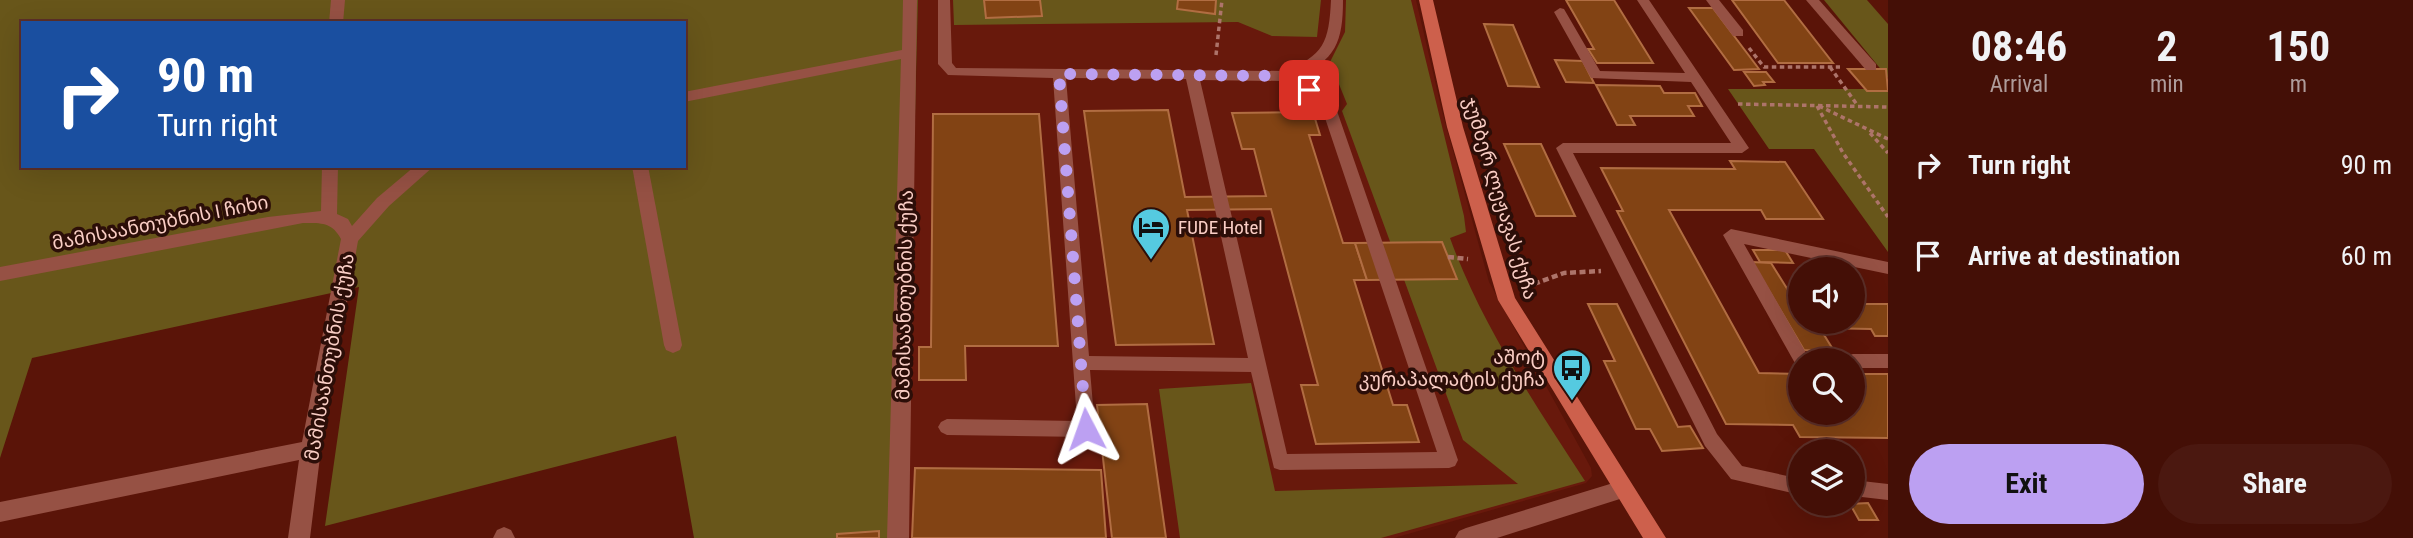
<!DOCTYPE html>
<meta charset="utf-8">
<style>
body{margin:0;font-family:"Roboto Condensed","Noto Sans Georgian",sans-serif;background:#4b1810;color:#f1f3f6;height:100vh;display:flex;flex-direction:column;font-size:26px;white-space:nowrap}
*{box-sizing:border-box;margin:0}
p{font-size:23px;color:#af9c9b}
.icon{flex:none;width:38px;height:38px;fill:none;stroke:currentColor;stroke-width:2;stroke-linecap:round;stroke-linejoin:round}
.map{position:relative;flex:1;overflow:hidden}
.side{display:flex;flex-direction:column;background:#440f06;width:525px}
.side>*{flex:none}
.hud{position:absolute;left:21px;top:21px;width:665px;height:147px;border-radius:0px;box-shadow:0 7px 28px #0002,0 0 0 2px #5c2f28;background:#1a4fa0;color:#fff;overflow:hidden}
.tools{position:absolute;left:1788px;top:257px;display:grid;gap:14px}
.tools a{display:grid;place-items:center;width:77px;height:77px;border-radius:50%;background:#440f06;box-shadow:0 7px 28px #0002,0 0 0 2px #5c2f28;font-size:35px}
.pin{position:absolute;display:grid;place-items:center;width:60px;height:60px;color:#fff;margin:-30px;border-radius:14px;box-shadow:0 4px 10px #0006}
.me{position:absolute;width:77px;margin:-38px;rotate:356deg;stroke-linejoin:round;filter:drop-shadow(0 0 5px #0008)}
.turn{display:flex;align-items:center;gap:24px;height:147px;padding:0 21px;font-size:32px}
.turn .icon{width:91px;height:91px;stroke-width:2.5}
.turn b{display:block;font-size:49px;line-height:60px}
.eta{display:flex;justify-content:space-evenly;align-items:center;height:119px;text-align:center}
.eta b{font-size:42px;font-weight:700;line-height:49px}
.cta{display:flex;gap:14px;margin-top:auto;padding:14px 21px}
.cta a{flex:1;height:80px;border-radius:42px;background:#bca0f2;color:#111;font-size:28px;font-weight:700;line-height:80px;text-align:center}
.cta a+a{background:#4b1810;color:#f1f3f6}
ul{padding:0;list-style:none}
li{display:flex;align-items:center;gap:21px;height:91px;padding:0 21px}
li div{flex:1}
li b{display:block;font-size:26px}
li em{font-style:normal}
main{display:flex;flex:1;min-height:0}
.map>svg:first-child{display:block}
.built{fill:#68190c}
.green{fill:#68561a;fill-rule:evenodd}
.building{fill:#824314;stroke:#b16d42;stroke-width:2}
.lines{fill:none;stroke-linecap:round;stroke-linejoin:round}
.path-far1{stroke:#ad746a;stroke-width:3.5;stroke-dasharray:4.5 3.5;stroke-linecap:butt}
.path{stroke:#ad746a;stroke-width:4.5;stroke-dasharray:6 3.5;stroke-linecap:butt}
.lane{fill:#965144;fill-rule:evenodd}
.street{fill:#965144;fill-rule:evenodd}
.secondary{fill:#cd604c;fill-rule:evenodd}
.route{stroke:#bca0f2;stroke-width:12;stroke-dasharray:0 21.6}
.labels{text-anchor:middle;stroke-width:7;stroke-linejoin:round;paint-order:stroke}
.street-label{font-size:19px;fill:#facec5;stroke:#2c0e08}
.poi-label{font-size:19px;fill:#facec5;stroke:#2c0e08;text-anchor:start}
</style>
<main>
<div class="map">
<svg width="1888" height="538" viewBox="0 0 1888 538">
<rect width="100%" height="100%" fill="#5a1408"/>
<path class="built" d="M918 0H1416L1442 111 1489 282 1591 468 1592 476 1586 483 1394 538H905Z"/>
<g class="green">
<path d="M0 0H918L904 538H694L676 436 325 526 359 287 32 358 0 458ZM23 23H684V166H23Z"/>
<path d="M953 0H1321L1317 37 1272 36 1238 22 954 25Z"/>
<path d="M1346 0H1411L1464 216 1466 232 1450 238C1481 324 1535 404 1585 481L1381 538H1180L1159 389 1251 383 1275 491 1518 484 1463 440 1342 111 1347 104 1330 62 1345 32Z"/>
<path d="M1824 0H1867L1888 24V78Z"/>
<path d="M1728 89H1888V252L1814 149H1769Z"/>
</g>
<g class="building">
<path d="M984 0H1040L1042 16 986 18Z"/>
<path d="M1178 0H1216L1215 14 1177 9Z"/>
<path d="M1566 0H1614L1653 63H1597L1588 49H1594Z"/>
<path d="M1732 0H1784L1833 63H1778Z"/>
<path d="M1689 8H1713L1759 69 1734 70Z"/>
<path d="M1484 24 1513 25 1539 87 1508 86Z"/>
<path d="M1555 60 1583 61 1594 83 1566 82Z"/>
<path d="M1848 69H1886L1888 91H1867Z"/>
<path d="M1744 72H1766L1774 82H1763L1765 85 1754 86Z"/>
<path d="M1596 85 1660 86 1664 93H1695L1702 106H1688L1694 116H1630L1635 125H1617Z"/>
<path d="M1168 110 1185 197 1266 196 1254 149H1242L1232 113 1313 112 1320 135H1309L1343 243H1355L1367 280H1354L1393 405H1407L1419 442 1316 444 1301 385H1318L1271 209 1187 210 1214 344 1116 345 1084 111Z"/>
<path d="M933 114H1039L1058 346H965L966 380H919V347H931Z"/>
<path d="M1504 144H1541L1575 216H1536Z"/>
<path d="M1730 161 1785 162 1823 219H1766L1761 210H1669L1759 373 1801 374V413H1853V374H1888V438L1800 437 1793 425 1726 424 1617 211H1623L1601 168 1735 169Z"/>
<path d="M1442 242 1457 279 1367 280 1355 243Z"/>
<path d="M1753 250H1785L1793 263 1760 262Z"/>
<path d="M1752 262 1771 263 1796 303H1801V322H1816L1834 351 1804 350Z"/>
<path d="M1588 304H1617L1678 427 1690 426 1703 448 1662 451 1650 429H1636L1604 361H1615Z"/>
<path d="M1853 304H1888V336H1875L1871 329 1820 328 1816 322H1853Z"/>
<path d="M1147 404 1166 538H1112L1097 405Z"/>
<path d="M915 468 1101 470 1106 538H912Z"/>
<path d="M1868 503 1878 520H1859L1850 504Z"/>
<path d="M879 531V538H837V534Z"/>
</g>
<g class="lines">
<g class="path-far1">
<path d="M1749 48 1764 67H1840"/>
<path d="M1216 55 1222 0"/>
<path d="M1830 67 1858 106"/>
<path d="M1738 104 1888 107"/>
<path d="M1817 106 1843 153 1888 217"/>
<path d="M1819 106 1888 139"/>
<path d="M1870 133 1888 153"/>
</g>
<g class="path">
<path d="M1448 257 1468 259"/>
<path d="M1534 284 1564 273 1601 271"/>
</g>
<g class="lane">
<path d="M938 0H950L952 63 956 68 1284 71C1324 56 1329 42 1331 0H1343C1343 41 1336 61 1296 77L1326 96 1337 111 1458 460 1455 466 1449 468 1280 470 1274 468 1251 372 1090 370 1095 429 1092 435 1086 437 947 435 941 432 938 427 941 422 947 419 1077 421 1053 78 948 75 938 64ZM1066 78 1186 79 1248 358 1089 356ZM1200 80 1282 81 1316 102 1323 112 1437 452 1287 454Z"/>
<path d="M1637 0H1649L1749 148 1742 153H1573L1717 434 1742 466 1801 479V495L1731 479 1705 446 1556 148 1563 143H1731L1691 82 1591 78 1554 12 1560 8 1564 9 1600 71 1685 73Z"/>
<path d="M1706 0H1719L1743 30V36H1733Z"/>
<path d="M1806 0H1819L1876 64V70H1866Z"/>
<path d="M1731 229 1888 262V274L1744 244 1810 360H1801V367L1796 365 1723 235Z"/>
<path d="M1853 354H1888V368H1853V360H1845L1847 356Z"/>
<path d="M1853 480 1888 484V500L1853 496Z"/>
</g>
<g class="street">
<path d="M331 0H345L343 23H329Z"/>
<path d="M903 0H917L909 538H887L901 59 684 102V92L902 50Z"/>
<path d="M322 166H338L337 214 348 219 352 226 377 198 415 166H434L389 206 358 241 321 449 310 538H288L299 460 0 522V502L302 442 341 239C332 222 321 223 303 223L0 281V267L268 217 321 211Z"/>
<path d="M632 166H648L682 345 680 350 673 353 666 350 664 345Z"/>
<path d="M1623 480 1630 482 1633 489 1630 496 1623 498 1497 538H1455L1459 531 1466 528Z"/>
<path d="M504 527 511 530 515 538H493L497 530Z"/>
</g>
<path class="secondary" d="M1419 0H1433L1463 127 1515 298 1666 538H1643L1498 300 1447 127Z"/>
</g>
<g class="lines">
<path class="route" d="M1086 429 1059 74 1285 76 1309 90"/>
</g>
<defs>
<symbol id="hotel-pin" viewBox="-11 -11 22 30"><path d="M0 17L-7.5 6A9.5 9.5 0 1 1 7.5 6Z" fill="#55cae0" stroke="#2c0e08"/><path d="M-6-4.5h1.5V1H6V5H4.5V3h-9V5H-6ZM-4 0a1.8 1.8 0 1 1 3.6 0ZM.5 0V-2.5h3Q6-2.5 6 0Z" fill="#111"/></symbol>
<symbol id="bus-pin" viewBox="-11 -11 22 30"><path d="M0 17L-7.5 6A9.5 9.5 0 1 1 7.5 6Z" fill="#55cae0" stroke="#2c0e08"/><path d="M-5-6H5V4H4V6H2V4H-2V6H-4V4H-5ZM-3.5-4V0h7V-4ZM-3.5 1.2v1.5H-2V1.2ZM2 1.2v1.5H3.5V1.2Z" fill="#111"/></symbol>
</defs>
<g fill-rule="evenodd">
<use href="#hotel-pin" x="1129" y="205" width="44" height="60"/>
<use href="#bus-pin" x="1550" y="346" width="44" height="60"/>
</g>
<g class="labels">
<g class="street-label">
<text transform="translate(1501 198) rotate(73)" y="7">ჯუმბერ ლეჟავას ქუჩა</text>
<text transform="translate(160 222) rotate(-11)" y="7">მამისაანთუბნის I ჩიხი</text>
<text transform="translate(904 295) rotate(-89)" y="7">მამისაანთუბნის ქუჩა</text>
<text transform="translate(329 357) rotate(-80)" y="7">მამისაანთუბნის ქუჩა</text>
</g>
<g class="poi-label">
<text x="1178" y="234">FUDE Hotel</text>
<text x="1545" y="364" text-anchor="end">აშოტ<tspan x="1545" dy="22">კურაპალატის ქუჩა</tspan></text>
</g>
</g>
</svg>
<div class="tools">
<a><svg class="icon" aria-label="sound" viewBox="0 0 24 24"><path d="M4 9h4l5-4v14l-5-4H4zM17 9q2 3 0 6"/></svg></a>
<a><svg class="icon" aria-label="search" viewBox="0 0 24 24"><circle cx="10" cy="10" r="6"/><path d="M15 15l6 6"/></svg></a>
<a><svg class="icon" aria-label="layers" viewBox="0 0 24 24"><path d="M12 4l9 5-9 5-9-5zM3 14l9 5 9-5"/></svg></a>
</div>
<div class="pin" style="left:1309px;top:90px;background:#d93025"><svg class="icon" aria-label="arrive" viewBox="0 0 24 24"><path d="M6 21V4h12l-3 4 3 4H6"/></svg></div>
<svg class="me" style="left:1086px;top:429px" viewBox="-20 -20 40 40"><path d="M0-17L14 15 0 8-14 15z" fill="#bca0f2" stroke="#fff" stroke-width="4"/></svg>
<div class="hud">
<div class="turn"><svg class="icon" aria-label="right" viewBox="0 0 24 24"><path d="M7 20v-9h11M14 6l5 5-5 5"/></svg><div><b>90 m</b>Turn right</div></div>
</div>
</div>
<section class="side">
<div class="eta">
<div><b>08:46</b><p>Arrival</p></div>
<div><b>2</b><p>min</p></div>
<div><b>150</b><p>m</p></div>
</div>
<ul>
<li><svg class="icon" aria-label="right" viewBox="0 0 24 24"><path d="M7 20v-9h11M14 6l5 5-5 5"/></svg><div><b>Turn right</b></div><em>90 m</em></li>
<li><svg class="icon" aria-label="arrive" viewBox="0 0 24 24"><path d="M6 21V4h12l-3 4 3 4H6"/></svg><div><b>Arrive at destination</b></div><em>60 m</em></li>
</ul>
<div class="cta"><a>Exit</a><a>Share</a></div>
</section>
</main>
